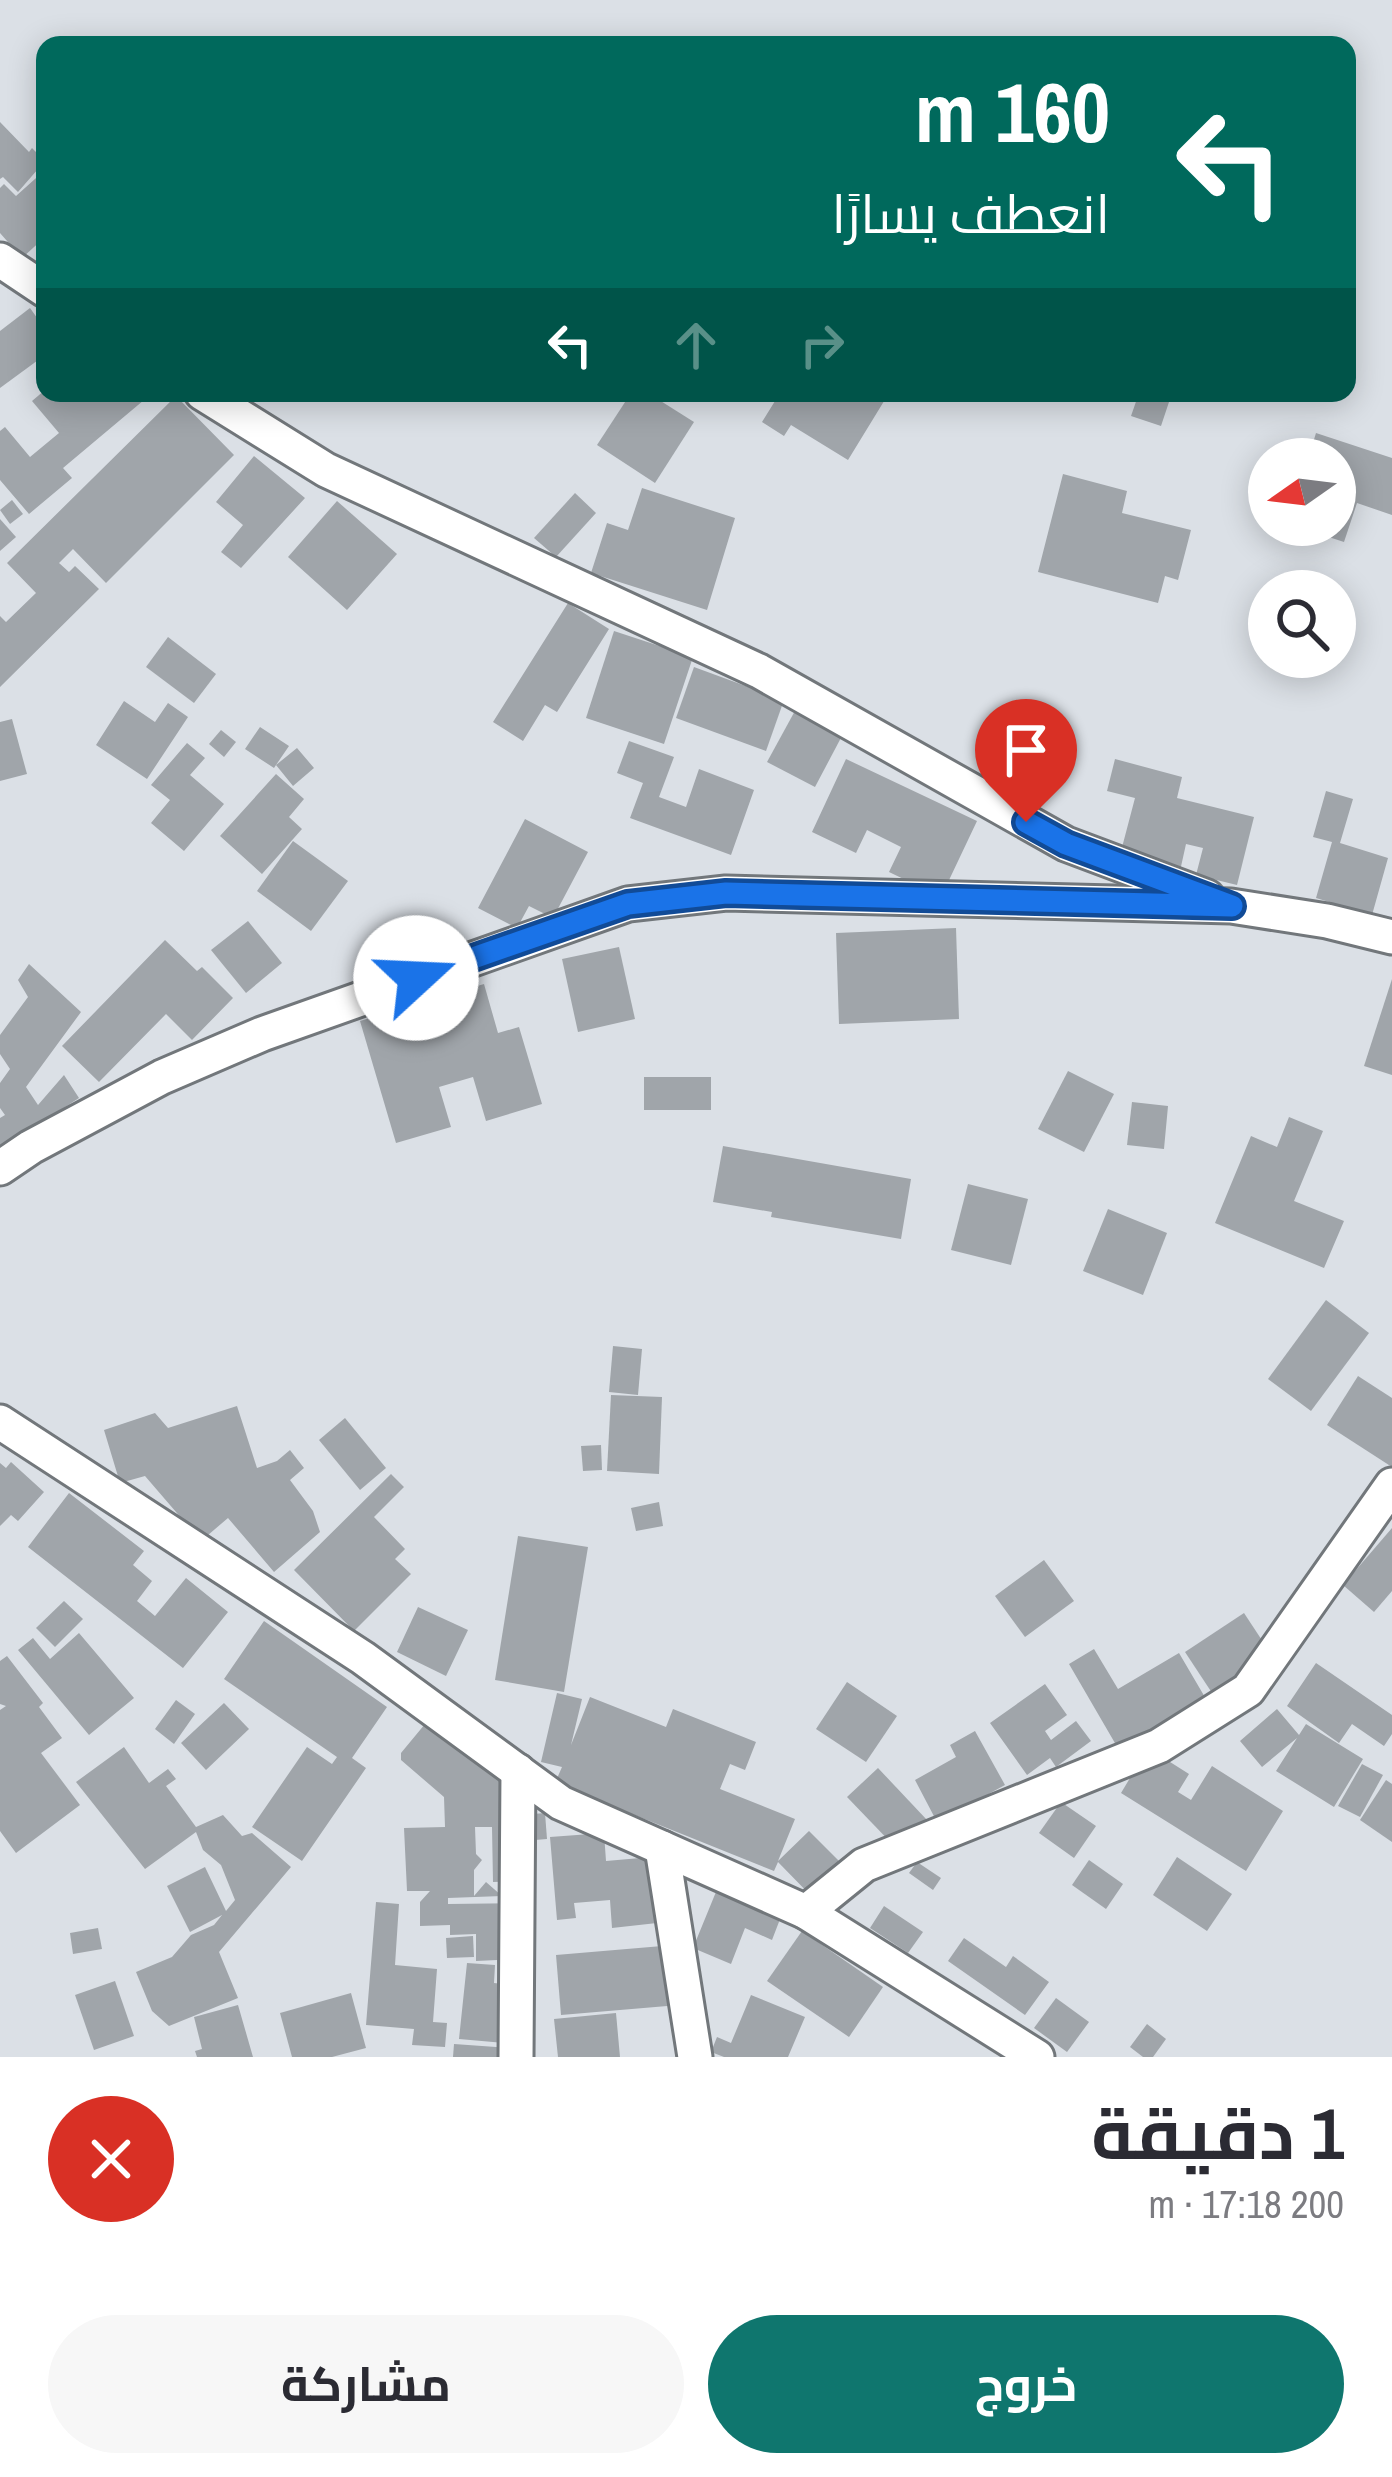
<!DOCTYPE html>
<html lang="ar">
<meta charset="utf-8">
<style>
body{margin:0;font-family:"Archivo Narrow",Cairo,sans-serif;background:#f7f7f7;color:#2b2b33;direction:rtl;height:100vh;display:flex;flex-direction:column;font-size:45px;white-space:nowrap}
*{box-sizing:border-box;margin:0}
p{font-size:39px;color:#7c7c81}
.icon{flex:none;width:66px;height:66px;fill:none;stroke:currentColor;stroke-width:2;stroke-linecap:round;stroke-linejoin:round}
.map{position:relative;height:2057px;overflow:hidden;direction:ltr}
.details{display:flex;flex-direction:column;background:#fff;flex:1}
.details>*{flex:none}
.banner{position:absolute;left:36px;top:36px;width:1320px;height:366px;border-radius:24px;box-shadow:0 6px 30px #0003;direction:rtl;background:#00695c;color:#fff;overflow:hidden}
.needle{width:78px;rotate:256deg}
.tools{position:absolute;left:1248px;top:438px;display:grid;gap:24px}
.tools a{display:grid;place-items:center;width:108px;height:108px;border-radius:50%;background:#fff;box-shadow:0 6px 30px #0003;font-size:60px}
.pin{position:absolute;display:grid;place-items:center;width:102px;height:102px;color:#fff;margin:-123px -51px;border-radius:50% 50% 50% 0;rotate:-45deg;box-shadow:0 0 12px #0007}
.pin .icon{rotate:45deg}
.me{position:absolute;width:132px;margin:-66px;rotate:70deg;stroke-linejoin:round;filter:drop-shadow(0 0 9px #0008)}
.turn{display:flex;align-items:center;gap:42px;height:252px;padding:0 48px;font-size:54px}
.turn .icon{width:156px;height:156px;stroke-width:2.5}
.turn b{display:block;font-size:84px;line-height:102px}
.lanes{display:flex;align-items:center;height:114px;padding:0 48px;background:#0003;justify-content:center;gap:60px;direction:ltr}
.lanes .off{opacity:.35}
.round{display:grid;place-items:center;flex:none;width:126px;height:126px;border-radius:63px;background:#f7f7f7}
.headline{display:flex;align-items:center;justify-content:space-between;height:204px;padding:0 48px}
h1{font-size:72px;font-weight:700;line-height:90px}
.button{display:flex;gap:24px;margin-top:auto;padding:24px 48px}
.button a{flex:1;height:138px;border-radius:72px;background:#0f766e;color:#fff;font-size:48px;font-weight:700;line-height:138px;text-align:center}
.button a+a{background:#f7f7f7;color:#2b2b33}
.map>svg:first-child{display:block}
.building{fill:#a0a5aa}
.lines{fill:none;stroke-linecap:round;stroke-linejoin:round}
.minor-casing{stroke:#72777b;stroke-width:39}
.minor{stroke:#fff;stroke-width:33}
.route-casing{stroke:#114b97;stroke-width:30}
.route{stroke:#1a73e8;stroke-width:21}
</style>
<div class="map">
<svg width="1392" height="2057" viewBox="0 0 1392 2057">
<rect width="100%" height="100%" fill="#dbe0e6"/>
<g class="building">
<path d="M0 122 29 152 32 148 45 161 18 192 3 177 0 179Z"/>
<path d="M45 170V237L22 258 0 233V188L4 184 16 196Z"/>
<path d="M30 308 45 329V355L0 388V331Z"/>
<path d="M45 390 138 393 144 400 63 468 72 478 29 514 0 480V431L5 427 30 457 59 433 32 401Z"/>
<path d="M631 393H648L694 422 655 483 597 445Z"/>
<path d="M780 393H889L848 460 791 425 784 436 762 422Z"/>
<path d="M1139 393H1172L1161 426 1131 416Z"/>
<path d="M176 396 234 455 106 583 73 549 59 563 69 572 75 566 99 589 0 687V616L6 622 36 593 7 563Z"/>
<path d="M1316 433 1392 458V515L1357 503 1344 542 1295 526 1335 525V459H1308Z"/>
<path d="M254 456 305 498 241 568 221 552 243 525 216 502Z"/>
<path d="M1063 474 1127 491 1122 513 1191 530 1178 580 1165 576 1158 603 1038 572Z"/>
<path d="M642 488 735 518 707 610 591 573 607 523 628 530Z"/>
<path d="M575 493 596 513 556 557 534 538Z"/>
<path d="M12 500 23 514 10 524 0 510Z"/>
<path d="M337 501 397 554 347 610 288 557Z"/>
<path d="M0 519 16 537 0 551Z"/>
<path d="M568 603 609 629 557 712 545 705 523 741 493 722Z"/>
<path d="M614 631 693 657 664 744 586 718Z"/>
<path d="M168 637 216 674 194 703 146 667Z"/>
<path d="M694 667 784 700 766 751 676 718Z"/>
<path d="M124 701 155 722 168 703 188 717 147 779 96 745Z"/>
<path d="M796 709 843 734 815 787 767 762Z"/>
<path d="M12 719 27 774 0 781V722Z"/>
<path d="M260 727 289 746 276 765 297 748 314 768 293 786 276 765 274 768 245 749Z"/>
<path d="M221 730 236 742 224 757 209 744Z"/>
<path d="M629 741 674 757 659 797 686 807 699 769 754 790 731 855 630 818 643 783 617 773Z"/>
<path d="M187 743 205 758 190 775 224 804 184 851 151 823 170 800 151 785Z"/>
<path d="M846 759 977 821 941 897 889 872 901 847 867 830 856 853 812 832Z"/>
<path d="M1115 759 1182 777 1177 798 1254 817 1237 885 1196 875 1203 848 1186 844 1180 871 1120 855 1135 798 1107 791Z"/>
<path d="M276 774 304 799 289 817 302 829 262 874 220 836Z"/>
<path d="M1326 791 1353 799 1340 843 1388 858 1372 915 1316 898 1332 842 1313 837Z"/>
<path d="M525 819 588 852 553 918 529 906 517 928 478 908Z"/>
<path d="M293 841 348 881 311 931 257 891Z"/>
<path d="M248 921 282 963 246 993 211 950Z"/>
<path d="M956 928 959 1019 839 1024 836 933Z"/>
<path d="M165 940 197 971 202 967 233 998 192 1040 166 1014 99 1082 62 1046Z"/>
<path d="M619 947 635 1019 578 1032 562 959Z"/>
<path d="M29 964 81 1012 26 1087 38 1105 64 1075 79 1098 0 1149V1118L5 1115 0 1108V1083L10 1069 0 1054V1035L28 997 18 980Z"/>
<path d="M1392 979V1075L1364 1066Z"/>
<path d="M484 984 498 1033 519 1027 542 1104 486 1121 473 1077 439 1087 451 1127 396 1143 360 1021Z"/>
<path d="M1068 1071 1114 1094 1084 1152 1038 1129Z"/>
<rect x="644" y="1077" width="67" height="33"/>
<path d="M1132 1102 1168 1106 1164 1149 1127 1145Z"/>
<path d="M1289 1117 1323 1131 1294 1201 1344 1221 1324 1268 1215 1223 1251 1136 1277 1147Z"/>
<path d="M723 1146 911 1179 901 1239 771 1217 772 1212 713 1202Z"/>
<path d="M968 1184 1028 1199 1011 1265 951 1250Z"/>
<path d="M1108 1209 1167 1233 1143 1295 1083 1271Z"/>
<path d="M1326 1300 1369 1333 1311 1411 1268 1379Z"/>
<path d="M613 1346 642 1349 638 1395 609 1392Z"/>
<path d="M1358 1376 1392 1398V1467L1327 1425Z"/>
<path d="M611 1395 662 1397 659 1474 607 1471Z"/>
<path d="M237 1406 257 1468 277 1461 290 1450 304 1468 290 1480 313 1511 320 1532 274 1572 228 1518 201 1541 145 1476 120 1483 104 1430 155 1413 168 1428Z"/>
<path d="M345 1418 386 1468 360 1490 319 1440Z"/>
<path d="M601 1445 602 1470 583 1471 581 1446Z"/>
<path d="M11 1462 44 1492 18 1521 11 1515 0 1526V1463L6 1468Z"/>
<path d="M391 1474 404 1487 374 1517 405 1549 395 1559 411 1574 354 1631 294 1570Z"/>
<path d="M69 1493 144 1551 133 1565 152 1581 137 1601 155 1616 186 1578 228 1612 183 1668 28 1547Z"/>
<path d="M659 1502 663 1526 636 1531 631 1508Z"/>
<path d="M1392 1528V1591L1374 1612 1343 1585Z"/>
<path d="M518 1536 588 1547 564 1692 495 1680Z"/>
<path d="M1044 1560 1074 1601 1025 1637 995 1596Z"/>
<path d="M64 1601 83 1619 55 1647 36 1628Z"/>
<path d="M418 1607 468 1630 446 1676 397 1652Z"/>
<path d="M1244 1613 1277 1663 1218 1702 1185 1652Z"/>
<path d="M264 1621 387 1707 352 1758 366 1768 302 1861 252 1827 307 1747 332 1764 337 1757 224 1679Z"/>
<path d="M79 1633 134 1698 89 1735 18 1650 33 1638 50 1659Z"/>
<path d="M1094 1649 1118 1689 1179 1653 1206 1699 1119 1750 1069 1664Z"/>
<path d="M7 1656 43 1703 39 1707 62 1738 41 1753 80 1805 16 1853 0 1831V1710L6 1706 0 1704V1661Z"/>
<path d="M1316 1663 1392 1715V1734L1384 1746 1352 1724 1339 1743 1287 1706Z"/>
<path d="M847 1682 897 1716 866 1762 816 1729Z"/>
<path d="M1045 1684 1067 1715 1045 1731 1051 1740 1076 1721 1091 1741 1056 1767 1050 1758 1027 1775 990 1723Z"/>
<path d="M557 1693 582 1699 571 1745 590 1697 666 1727 673 1709 756 1742 745 1770 730 1764 720 1789 795 1819 778 1861 809 1831 849 1871 818 1903 778 1862 774 1871 555 1783 562 1767 541 1762Z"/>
<path d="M176 1700 195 1714 174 1744 155 1729Z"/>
<path d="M224 1703 249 1729 206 1770 181 1743Z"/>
<path d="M1277 1709 1299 1735 1306 1724 1363 1759 1334 1807 1276 1771 1297 1738 1262 1767 1240 1741Z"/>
<path d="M425 1724H441L501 1776V1791L519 1790 522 1881 493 1882 492 1827H475L476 1854 482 1860 474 1870V1896L486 1882 502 1896 448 1898V1904L528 1903 529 1978 498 1979 497 1960 476 1961V1934L450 1935V1925L420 1926V1902L430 1891H407L404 1828 445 1827 444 1797 401 1760V1753Z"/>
<path d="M975 1731 1005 1785 937 1822 915 1780 956 1757 950 1745Z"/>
<path d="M124 1747 149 1783 168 1769 176 1779 166 1786 196 1827 223 1815 242 1836 252 1833 291 1867 219 1952 238 1998 169 2026 152 2011 136 1972 172 1957 191 1935 214 1925 222 1915 190 1932 167 1886 205 1867 226 1911 235 1900 221 1865 203 1850 196 1832 145 1869 76 1782Z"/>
<path d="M1148 1748 1189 1774 1178 1792 1191 1800 1212 1766 1283 1811 1246 1871 1121 1793Z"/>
<path d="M1362 1764 1383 1775 1360 1817 1338 1806Z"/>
<path d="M878 1768 927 1820 897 1849 847 1797Z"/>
<path d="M1386 1780 1392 1784V1842L1360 1820Z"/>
<path d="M1061 1802 1096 1826 1074 1858 1039 1833Z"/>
<path d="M545 1813 547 1839 523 1841 521 1815Z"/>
<path d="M604 1833 606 1861 652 1857 657 1923 612 1928 610 1900 574 1903 576 1918 557 1920 550 1837Z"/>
<path d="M1177 1857 1232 1894 1207 1931 1153 1895Z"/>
<path d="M1089 1860 1123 1884 1106 1909 1072 1885Z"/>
<path d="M917 1862 941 1878 933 1890 909 1873Z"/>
<path d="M718 1887 782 1914 772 1940 745 1928 731 1964 693 1948Z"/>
<path d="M376 1902 399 1904 395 1965 437 1969 433 2022 447 2023 445 2047 412 2045 414 2029 366 2025Z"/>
<path d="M884 1906 923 1932 908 1953 870 1928Z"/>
<path d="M98 1928 102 1949 73 1954 70 1933Z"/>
<path d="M802 1931 883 1987 849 2037 767 1981Z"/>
<path d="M473 1936 474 1957 447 1958 446 1938Z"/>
<path d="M964 1938 1006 1967 1013 1956 1049 1982 1025 2015 948 1961Z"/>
<path d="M674 1945 679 2005 561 2015 556 1955Z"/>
<path d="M467 1963 495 1965 494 1983 532 1987 527 2045 459 2039Z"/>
<path d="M115 1981 134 2036 94 2050 75 1995Z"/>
<path d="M351 1993 366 2048 332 2057H292L280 2013Z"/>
<path d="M751 1995 805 2017 788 2057H724L711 2052 717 2037 731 2043Z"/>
<path d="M1056 1998 1089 2022 1067 2052 1034 2028Z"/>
<path d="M238 2005 253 2057H197L195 2051 202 2049 194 2017Z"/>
<path d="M616 2013 620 2057H558L554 2019Z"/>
<path d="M1147 2024 1166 2039 1153 2057H1143L1130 2047Z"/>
<path d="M454 2044 522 2049 521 2057H453Z"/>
</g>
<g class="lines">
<defs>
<g id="minor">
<path d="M0 260 45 290"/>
<path d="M202 393 326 470 759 671 1066 844 1207 897"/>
<path d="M0 1168 31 1147 162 1077 262 1034 628 904 726 893 1231 906 1327 921 1392 937"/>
<path d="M0 1422 363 1658 561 1803 806 1912 1037 2057"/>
<path d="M662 1848 695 2057"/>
<path d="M806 1912 864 1865 1159 1746 1248 1690 1392 1485"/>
<path d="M516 2057 518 1771"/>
</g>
</defs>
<use href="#minor" class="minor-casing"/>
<use href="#minor" class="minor"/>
</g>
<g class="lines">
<defs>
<path id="route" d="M416 978 628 904 726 893 1232 906 1066 844 1026 822"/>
</defs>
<use href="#route" class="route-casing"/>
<use href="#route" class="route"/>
</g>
</svg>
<div class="tools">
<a><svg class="needle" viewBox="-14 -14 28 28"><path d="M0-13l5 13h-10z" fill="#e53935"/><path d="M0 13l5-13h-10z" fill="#7c7c81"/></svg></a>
<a><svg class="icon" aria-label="search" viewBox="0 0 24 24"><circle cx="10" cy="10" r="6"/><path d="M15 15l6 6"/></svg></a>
</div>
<div class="pin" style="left:1026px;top:822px;background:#d93025"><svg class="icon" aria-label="arrive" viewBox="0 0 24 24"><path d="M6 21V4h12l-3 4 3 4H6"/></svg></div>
<svg class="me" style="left:416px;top:978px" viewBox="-20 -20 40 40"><circle r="19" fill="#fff"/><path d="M0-13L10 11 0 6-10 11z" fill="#1a73e8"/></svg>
<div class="banner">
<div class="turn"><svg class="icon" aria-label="left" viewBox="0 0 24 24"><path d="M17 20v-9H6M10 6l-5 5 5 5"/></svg><div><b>160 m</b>انعطف يسارًا</div></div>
<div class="lanes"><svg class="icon" aria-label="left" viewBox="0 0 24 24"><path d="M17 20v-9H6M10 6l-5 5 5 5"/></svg><svg class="icon off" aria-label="ahead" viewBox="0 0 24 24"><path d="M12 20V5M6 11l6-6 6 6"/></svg><svg class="icon off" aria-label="right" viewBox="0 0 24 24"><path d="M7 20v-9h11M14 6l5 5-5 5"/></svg></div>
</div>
</div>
<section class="details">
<div class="headline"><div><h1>1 دقيقة</h1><p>200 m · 17:18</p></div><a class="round" style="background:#d93025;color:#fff"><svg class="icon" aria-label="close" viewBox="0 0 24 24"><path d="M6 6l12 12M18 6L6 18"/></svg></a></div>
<div class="button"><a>خروج</a><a>مشاركة</a></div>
</section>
